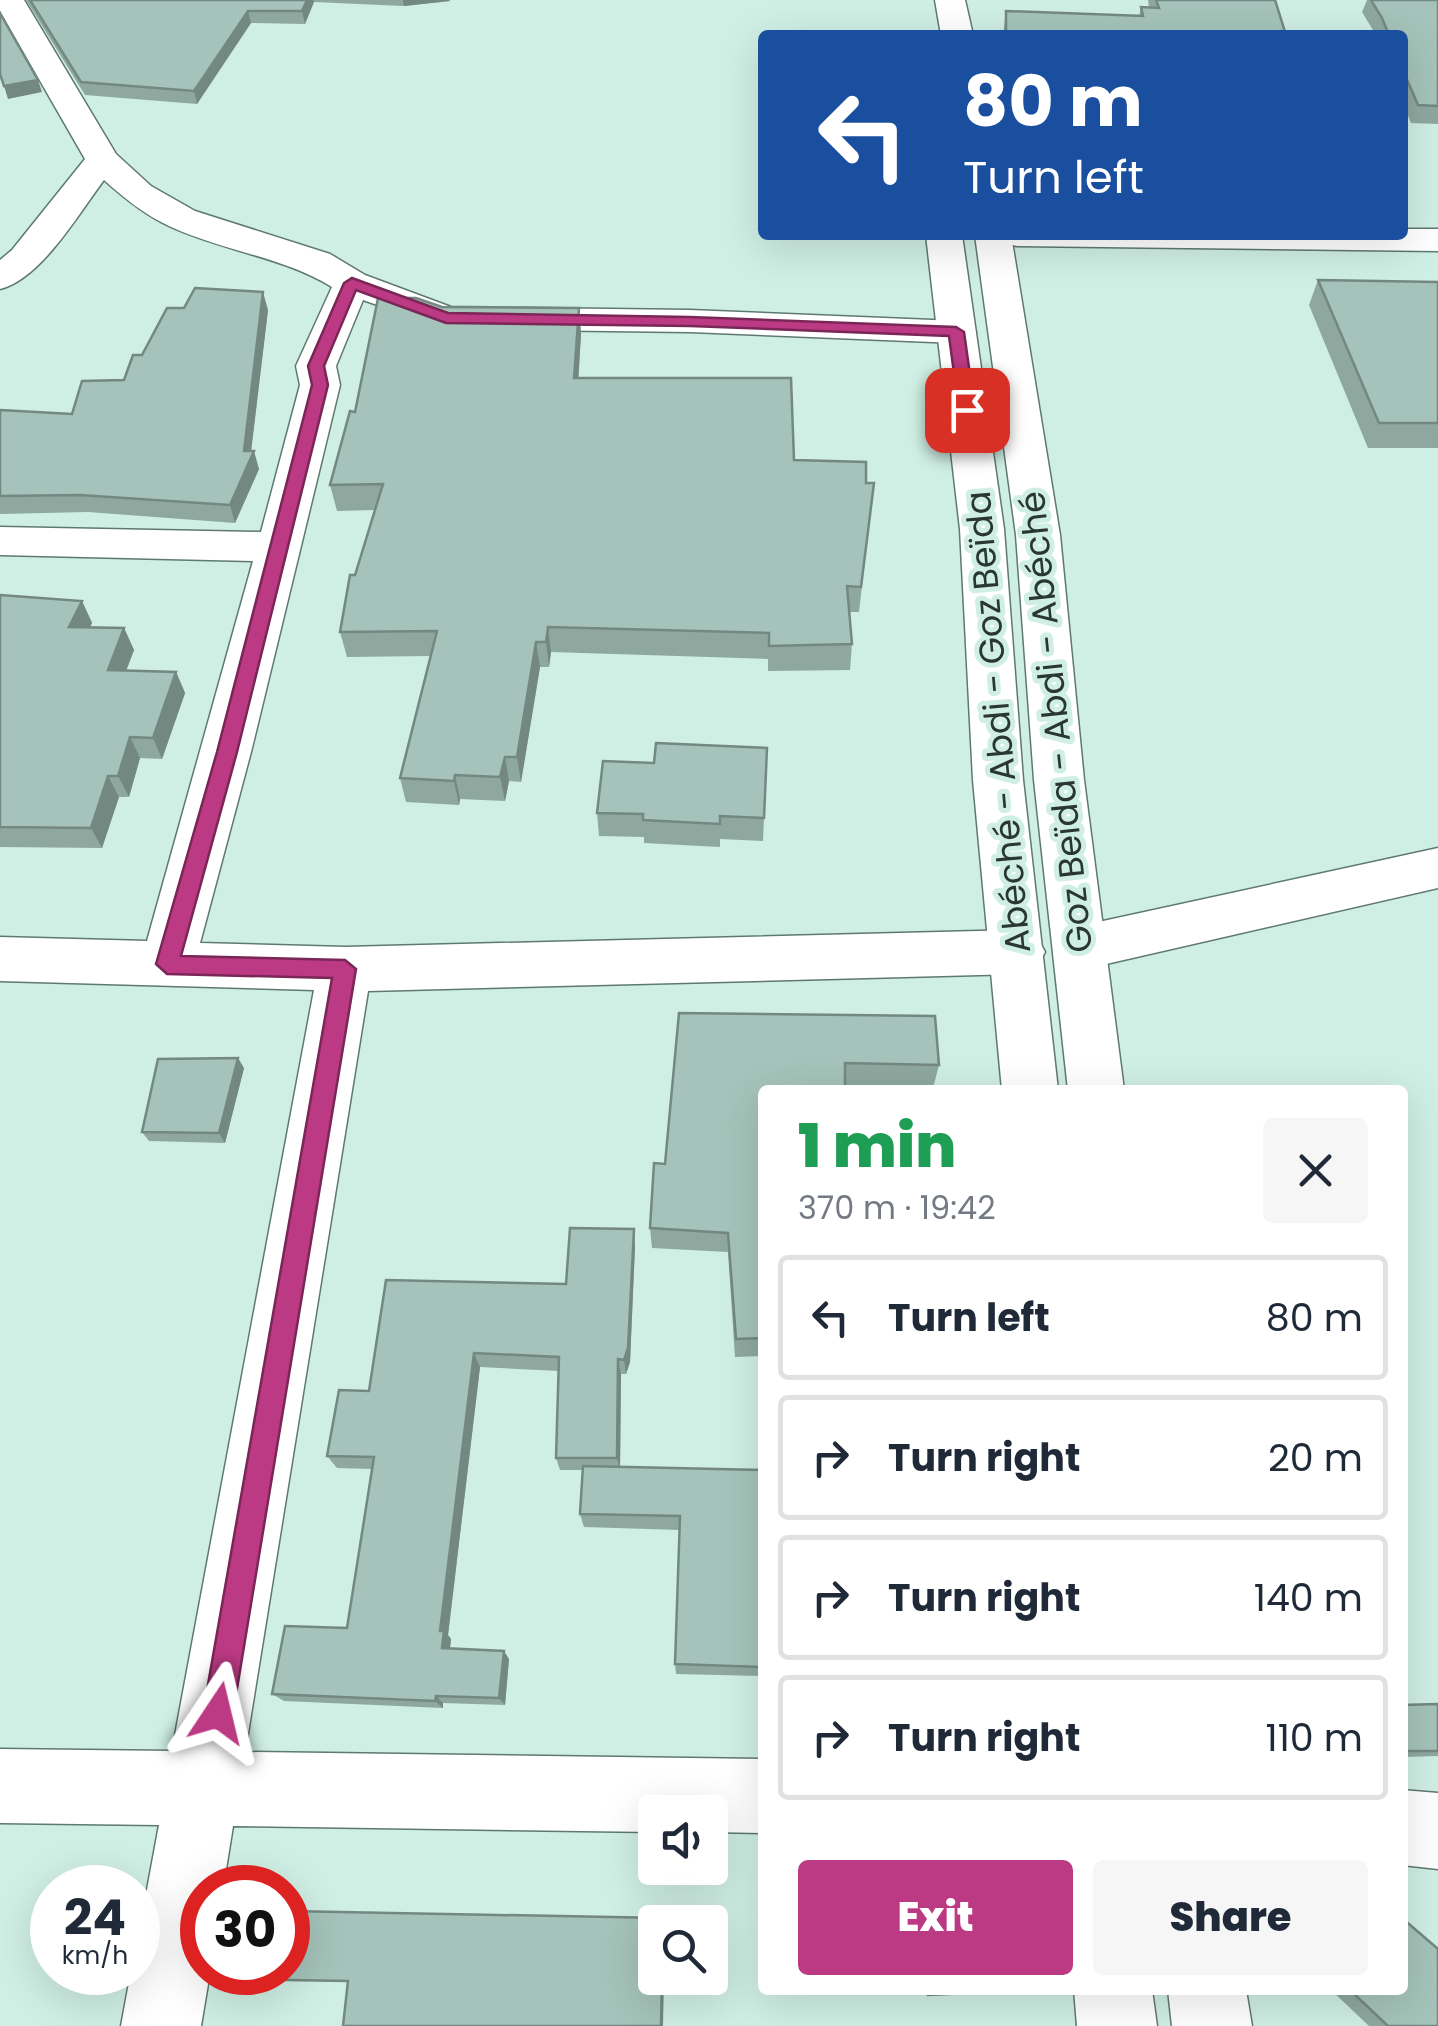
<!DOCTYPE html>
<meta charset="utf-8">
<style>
body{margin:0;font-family:Poppins,sans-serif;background:#f6f6f7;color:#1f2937;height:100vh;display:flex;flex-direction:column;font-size:38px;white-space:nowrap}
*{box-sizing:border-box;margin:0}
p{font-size:32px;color:#747a83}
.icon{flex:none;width:55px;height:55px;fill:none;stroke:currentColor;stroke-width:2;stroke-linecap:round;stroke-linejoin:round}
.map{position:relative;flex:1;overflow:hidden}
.side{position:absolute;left:758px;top:1085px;width:650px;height:910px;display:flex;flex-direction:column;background:#fff;border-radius:10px;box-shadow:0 10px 40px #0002}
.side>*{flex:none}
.guide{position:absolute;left:758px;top:30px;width:650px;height:210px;border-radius:10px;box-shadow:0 10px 40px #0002;background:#1a4fa0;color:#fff;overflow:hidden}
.tools{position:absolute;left:638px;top:1795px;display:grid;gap:20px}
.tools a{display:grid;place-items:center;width:90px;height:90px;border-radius:10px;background:#fff;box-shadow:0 10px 40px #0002;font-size:50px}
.speed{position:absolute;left:30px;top:1865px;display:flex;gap:20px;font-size:50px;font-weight:700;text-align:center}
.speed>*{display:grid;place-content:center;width:130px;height:130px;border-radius:50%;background:#fff;box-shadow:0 10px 40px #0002;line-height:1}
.speed small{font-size:25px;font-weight:400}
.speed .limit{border:15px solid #d22;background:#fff;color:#111}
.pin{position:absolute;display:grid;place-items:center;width:85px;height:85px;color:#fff;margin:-42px;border-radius:20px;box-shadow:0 5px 15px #0006}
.me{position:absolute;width:110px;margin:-55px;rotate:10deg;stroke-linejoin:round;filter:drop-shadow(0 0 8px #0008)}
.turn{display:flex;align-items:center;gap:35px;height:210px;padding:0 40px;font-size:45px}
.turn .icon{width:130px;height:130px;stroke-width:2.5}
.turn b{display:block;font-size:70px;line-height:85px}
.round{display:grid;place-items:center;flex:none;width:105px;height:105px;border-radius:10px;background:#f6f6f7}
.head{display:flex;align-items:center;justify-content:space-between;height:170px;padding:0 40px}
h1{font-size:60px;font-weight:800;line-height:75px;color:#1e9e55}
.button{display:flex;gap:20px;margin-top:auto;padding:20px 40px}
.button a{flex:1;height:115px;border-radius:10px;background:#bc3a84;color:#fff;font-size:40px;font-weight:800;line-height:115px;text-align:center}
.button a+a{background:#f6f6f7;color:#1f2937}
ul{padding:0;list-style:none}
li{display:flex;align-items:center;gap:30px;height:125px;margin:0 20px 15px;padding:0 20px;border:5px solid #e0e1e3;border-radius:10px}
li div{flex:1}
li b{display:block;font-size:38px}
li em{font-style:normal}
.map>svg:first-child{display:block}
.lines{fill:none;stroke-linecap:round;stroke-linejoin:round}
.minor-casing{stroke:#5e7971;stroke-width:3}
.major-casing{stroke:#5e7971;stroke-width:3}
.minor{fill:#fff;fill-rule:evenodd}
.major{fill:#fff;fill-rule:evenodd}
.wall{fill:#8ea8a0}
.shaded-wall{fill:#748882}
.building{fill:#a5c3ba;stroke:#748882;stroke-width:2.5}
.route{fill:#bc3a84;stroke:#7a2656;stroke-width:2.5}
.labels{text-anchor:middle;stroke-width:10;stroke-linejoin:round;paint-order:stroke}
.street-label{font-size:35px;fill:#2a3633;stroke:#cfeee4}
</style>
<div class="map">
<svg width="1438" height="2026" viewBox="0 0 1438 2026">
<rect width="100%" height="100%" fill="#cfeee4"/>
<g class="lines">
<defs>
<g id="minor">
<path d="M0 0H24L116 154 151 186 195 211 330 254 365 275 451 307 690 310 957 321 971 324 976 332 971 340 957 343 690 332 446 329 363 300 336 366 340 385 251 752 200 943 345 947 1018 930 1037 937 1045 952 1037 967 1018 974 368 991 245 1752 762 1759V1833L710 1832V1812H655V1832L233 1826 223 1888H202V1972H210L201 2026H121L131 1972H138V1938L159 1825 0 1823V1749L172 1751 314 990 0 981V937L147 941 253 561 0 555V527L261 532 300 385 296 366 332 287C281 256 222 251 169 226 145 215 124 198 104 180 79 213 41 279 0 289V260L12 250 85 159 0 11Z"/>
<path d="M1402 229H1438V251L1017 246 1004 243 999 235H1402Z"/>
<path d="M1438 848V888L1080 970 1061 963 1053 948 1061 933 1080 926Z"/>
<path d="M1402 1790 1438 1793V1869L1402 1865Z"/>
</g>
<g id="major">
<path d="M935 0H965L973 35H941Z"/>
<path d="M926 235H962L1004 529 1023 780 1058 1090H1002L973 780 960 529Z"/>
<path d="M975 235H1011L1060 535 1084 780 1124 1090H1068L1034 780 1016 535Z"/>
<path d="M1074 1990H1152L1157 2026H1077Z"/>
<path d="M1168 1990H1246L1252 2026H1172Z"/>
</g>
</defs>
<use href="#minor" class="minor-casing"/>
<use href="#major" class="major-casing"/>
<use href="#minor" class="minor"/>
<use href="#major" class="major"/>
</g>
<g class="wall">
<path d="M26 0H449L450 1 404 6 314 2 305 24 251 23 197 104 85 95Z"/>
<path d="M1148 0H1156L1286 35H1003L1006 11 1139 16 1141 7 1149 8Z"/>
<path d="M1367 0H1438V124L1411 123 1402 101V35H1376L1362 12Z"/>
<path d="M1318 280 1438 282V448H1368L1309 305Z"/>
<path d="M442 307 579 308 581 334 578 378 794 460 866 483H874L859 612H849L852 644 850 670 768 671V659L551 652 549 667H540L521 782 509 781 505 801 460 799 459 805 406 802 400 778 430 656 347 657 340 632 375 510 337 511 330 485 355 412Z"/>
<path d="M268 310 251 451 259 469 235 523 88 512 0 514V410L72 414 124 380 142 355Z"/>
<path d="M0 595 82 601 92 623 90 627 124 628 134 650 126 671 176 672 185 693 162 759 140 758 129 797H119L102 848 0 847Z"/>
<path d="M767 748 763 841 720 839V847L644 843V837L599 836 597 813 654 763Z"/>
<path d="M679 1013 939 1065 933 1088 845 1086 762 1090V1356L735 1357 728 1252 652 1248 650 1228 665 1164Z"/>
<path d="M244 1068 225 1143 149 1141 142 1132Z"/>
<path d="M635 1246 630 1362 626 1374H621L620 1467 762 1470V1676L676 1674 675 1664 680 1530 584 1527 580 1514 583 1470H560L556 1458 559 1371 480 1367 448 1635 451 1639 450 1648 509 1659 505 1705 443 1703V1708L284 1701 272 1694 347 1628 373 1469 337 1468 327 1456 369 1391Z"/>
<path d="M1438 1704V1756L1402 1757V1705Z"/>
<path d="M1333 1990H1402L1438 2026H1369L1332 1991Z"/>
</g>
<g class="shaded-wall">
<path d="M307 0H313L314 2 305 24 302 11Z"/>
<path d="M403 0H449L450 1 404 6Z"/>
<path d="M248 11 251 23 197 104 194 91Z"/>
<path d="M38 80 42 92 8 99 4 86Z"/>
<path d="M263 292 268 310 250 460 254 451 259 469 235 523 230 505 244 451Z"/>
<path d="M579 308 581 334 577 404 574 378Z"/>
<path d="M82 601 92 623 79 648 69 627Z"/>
<path d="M548 627 551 652 549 667 546 642Z"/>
<path d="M124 628 134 650 118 692 108 670Z"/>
<path d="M536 642 540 667 521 782 517 757Z"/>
<path d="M176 672 185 693 162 759 153 738Z"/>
<path d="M130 737 140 758 129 797 118 776Z"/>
<path d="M505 757 509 781 505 801 500 777Z"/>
<path d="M455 775 460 799 459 805 454 781Z"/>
<path d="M108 776 119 797 102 848 91 828Z"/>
<path d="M238 1058 244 1068 225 1143 219 1133Z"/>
<path d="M634 1229 635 1246 630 1362 626 1374 624 1360Z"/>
<path d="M474 1353 480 1367 448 1635 451 1639 449 1656 442 1648 440 1631Z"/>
<path d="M618 1359 621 1374 620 1470 617 1458Z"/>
<path d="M504 1651 509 1659 505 1705 499 1698Z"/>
<path d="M436 1696 443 1703V1708L435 1701Z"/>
<path d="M662 1978H664L663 2026H661Z"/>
</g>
<g class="building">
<path d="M30 0H307L302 11H248L194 91 81 82Z"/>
<path d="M1156 0H1275L1286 35H1006V11L1143 16 1141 7 1159 8Z"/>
<path d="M1371 0H1438V106L1418 105 1402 68V35H1389L1382 18Z"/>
<path d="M0 13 38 80 4 86 0 74Z"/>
<path d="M1318 280 1438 282V423H1379Z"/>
<path d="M195 288 263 292 244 451H254L230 505 80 495 0 496V410L72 414 82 381 124 380 133 355H142L167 308H184Z"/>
<path d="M378 298H416L442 307 579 308 574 378H791L794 460 866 462V483H874L861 587 847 586 852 644 769 646V633L548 627 546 642H536L517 757H505L500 777 455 775 454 781 400 778 437 631 340 632 350 575H355L383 484 330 485 350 411 355 412Z"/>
<path d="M0 595 82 601 69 627 124 628 108 670 176 672 153 738 130 737 118 776H108L91 828 0 827Z"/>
<path d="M656 743 767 748 764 818 720 816V824L643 820V814L597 813 603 761 654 763Z"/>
<path d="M679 1013 935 1016 939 1065 845 1063V1090H762V1338L736 1339 728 1233 650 1228 654 1163 665 1164Z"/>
<path d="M238 1058 219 1133 142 1132 158 1059Z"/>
<path d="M570 1228 634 1229 628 1348 624 1360 618 1359 617 1458H556L559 1357 474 1353 440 1631H444L442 1648 504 1651 499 1698 436 1696 435 1701 272 1694 285 1626 347 1628 374 1457 327 1456 339 1390 369 1391 386 1280 566 1284Z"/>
<path d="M583 1466 762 1470V1667L675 1664 680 1516 580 1514Z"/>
<path d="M1438 1704V1751H1402V1705Z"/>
<path d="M288 1911 663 1918V1922H655V1978H662L661 2026H343L348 1981 215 1979 216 1972H288Z"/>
<path d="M1402 1918 1438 1949V2026H1388L1352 1992 1354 1990H1402Z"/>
<path d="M928 1990H1016V1991L928 1995Z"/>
</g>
<path class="route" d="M352 278 448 313 690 317 956 327 964 332 975 410 967 416 959 410 949 336 690 326 446 323 356 290 324 366 328 385 237 752 181 956 345 960 356 969 233 1713 228 1724 218 1728 207 1724 203 1713 332 978 167 974 156 964 217 752 312 385 308 366 344 283Z"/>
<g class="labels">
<g class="street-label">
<text transform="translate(998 722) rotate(-95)" y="12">Abéché - Abdi - Goz Beïda</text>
<text transform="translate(1056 722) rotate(-96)" y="12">Goz Beïda - Abdi - Abéché</text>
</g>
</g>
</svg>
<div class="tools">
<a><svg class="icon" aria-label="sound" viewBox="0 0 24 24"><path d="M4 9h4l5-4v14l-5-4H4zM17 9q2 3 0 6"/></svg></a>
<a><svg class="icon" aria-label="search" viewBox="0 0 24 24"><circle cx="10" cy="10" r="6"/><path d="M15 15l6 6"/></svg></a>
</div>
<div class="speed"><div>24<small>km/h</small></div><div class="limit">30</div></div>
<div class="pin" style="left:967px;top:410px;background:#d93025"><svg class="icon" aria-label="arrive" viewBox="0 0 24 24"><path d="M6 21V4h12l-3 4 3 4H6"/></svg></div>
<svg class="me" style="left:218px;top:1713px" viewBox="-20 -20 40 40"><path d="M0-17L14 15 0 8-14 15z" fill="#bc3a84" stroke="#fff" stroke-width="4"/></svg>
<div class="guide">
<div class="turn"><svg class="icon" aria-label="left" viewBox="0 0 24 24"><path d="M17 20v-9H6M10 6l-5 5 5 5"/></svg><div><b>80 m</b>Turn left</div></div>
</div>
<section class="side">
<div class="head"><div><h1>1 min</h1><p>370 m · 19:42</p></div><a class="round"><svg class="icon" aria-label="close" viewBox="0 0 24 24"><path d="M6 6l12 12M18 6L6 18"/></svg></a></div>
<ul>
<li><svg class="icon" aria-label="left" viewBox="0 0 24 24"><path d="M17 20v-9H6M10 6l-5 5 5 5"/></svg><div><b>Turn left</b></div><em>80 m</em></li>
<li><svg class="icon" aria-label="right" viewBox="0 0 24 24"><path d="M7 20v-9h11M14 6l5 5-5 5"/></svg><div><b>Turn right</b></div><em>20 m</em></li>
<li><svg class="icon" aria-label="right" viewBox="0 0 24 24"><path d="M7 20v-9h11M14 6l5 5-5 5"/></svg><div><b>Turn right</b></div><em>140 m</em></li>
<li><svg class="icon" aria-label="right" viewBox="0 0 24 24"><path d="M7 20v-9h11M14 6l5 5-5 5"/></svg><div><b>Turn right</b></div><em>110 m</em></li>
</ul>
<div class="button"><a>Exit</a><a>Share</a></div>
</section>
</div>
